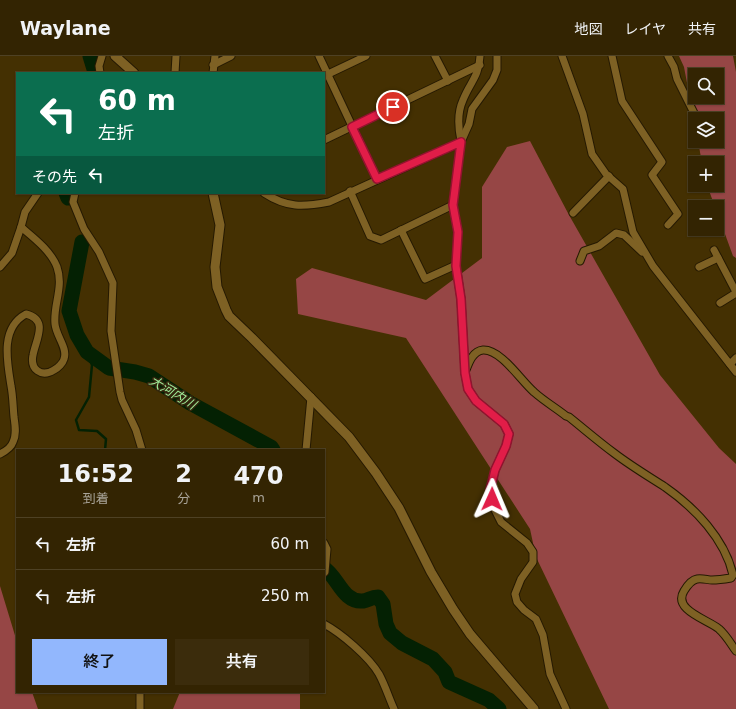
<!DOCTYPE html>
<html lang="ja">
<meta charset="utf-8">
<style>
body{margin:0;font-family:"DejaVu Sans","Noto Sans JP",sans-serif;background:#3b2c0c;color:#f1f3f6;height:100vh;display:flex;flex-direction:column;font-size:15px;white-space:nowrap}
*{box-sizing:border-box;margin:0}
p{font-size:13px;color:#a9a499}
.icon{flex:none;width:22px;height:22px;fill:none;stroke:currentColor;stroke-width:2;stroke-linecap:round;stroke-linejoin:round}
.map{position:relative;flex:1;overflow:hidden}
.sheet{position:absolute;left:16px;top:393px;width:309px;height:244px;display:flex;flex-direction:column;background:#332402;border-radius:0px;box-shadow:0 1px 3px #0004,0 0 0 1px #4e4124}
.sheet>*{flex:none}
.banner{position:absolute;left:16px;top:16px;width:309px;height:122px;border-radius:0px;box-shadow:0 1px 3px #0004,0 0 0 1px #4e4124;background:#0b6e4f;color:#fff;overflow:hidden}
.fabs{position:absolute;left:688px;top:12px;display:grid;gap:8px}
.fabs a{display:grid;place-items:center;width:36px;height:36px;border-radius:0px;background:#332402;box-shadow:0 1px 3px #0004,0 0 0 1px #4e4124;font-size:20px}
.pin{position:absolute;display:grid;place-items:center;width:34px;height:34px;color:#fff;margin:-17px;border:2px solid #fff;border-radius:50%;box-shadow:0 1px 4px #0007}
.me{position:absolute;width:44px;margin:-22px;rotate:1deg;stroke-linejoin:round;filter:drop-shadow(0 0 3px #0008)}
.turn{display:flex;align-items:center;gap:14px;height:84px;padding:0 16px;font-size:18px}
.turn .icon{width:52px;height:52px;stroke-width:2.5}
.turn b{display:block;font-size:28px;line-height:34px}
.then{display:flex;align-items:center;height:38px;padding:0 16px;background:#0003;gap:8px;font-size:15px}
.eta{display:flex;justify-content:space-evenly;align-items:center;height:68px;text-align:center}
.eta b{font-size:24px;font-weight:600;line-height:28px}
.button{display:flex;gap:8px;margin-top:auto;padding:8px 16px}
.button a{flex:1;height:46px;border-radius:0px;background:#92b7fd;color:#111;font-size:16px;font-weight:600;line-height:46px;text-align:center}
.button a+a{background:#3b2c0c;color:#f1f3f6}
ul{padding:0;list-style:none}
li{display:flex;align-items:center;gap:12px;height:52px;padding:0 16px;border-top:1px solid #4e4124}
li div{flex:1}
li b{display:block;font-size:15px}
li em{font-style:normal}
header{display:flex;align-items:center;gap:24px;box-sizing:border-box;height:56px;padding:0 20px;background:#332402;border-bottom:1px solid #4e4124}
header strong{font-size:19px}
nav{display:flex;gap:22px;margin-inline-start:auto;font-size:14px}
.map>svg:first-child{display:block}
.forest{fill:#964645;fill-rule:evenodd}
.lines{fill:none;stroke-linecap:round;stroke-linejoin:round}
.stream{stroke:#042103;stroke-width:2.5}
.river{stroke:#042103;stroke-width:15}
.street-casing{stroke:#251902;stroke-width:9}
.secondary-casing{stroke:#251902;stroke-width:11}
.street{stroke:#7e6124;stroke-width:7}
.secondary{stroke:#7e6124;stroke-width:9}
.route-casing{stroke:#92132f;stroke-width:10}
.route{stroke:#e11d48;stroke-width:7}
.labels{text-anchor:middle;stroke-width:3;stroke-linejoin:round;paint-order:stroke}
.water-label{font-size:13px;font-style:italic;fill:#9eeb97;stroke:#34270e}
</style>
<header>
<strong>Waylane</strong>
<nav><a>地図</a><a>レイヤ</a><a>共有</a></nav>
</header>
<div class="map">
<svg width="736" height="653" viewBox="0 0 736 653">
<rect width="100%" height="100%" fill="#443002"/>
<g class="forest">
<path d="M679 0H733L736 16V202L733 200 717 156V151H715L707 129H717V107H702L698 85H717V63H695V69L684 11ZM695 19H717V41H695Z"/>
<path d="M530 85 569 159 660 319 719 392 736 408V653H609L536 501 530 473 406 282 298 258 296 223 312 212 426 244 482 202V131L507 91Z"/>
<path d="M0 530 17 586V636H32L38 653H0Z"/>
<path d="M180 636H298L300 637V653H173Z"/>
</g>
<g class="lines">
<path class="stream" d="M87 296 92 309 89 341 76 364 79 374 97 375 106 383 105 394"/>
<g class="river">
<path d="M90 0 94 13"/>
<path d="M66 137 68 142"/>
<path d="M82 186 69 255 77 279 87 296 109 312 135 316 149 320 190 347 271 391 273 394"/>
<path d="M324 512C338 521 343 547 363 545 369 544 371 541 378 541L383 548 386 568 390 577 402 587 433 603 445 616 449 626 489 644 499 653"/>
</g>
<defs>
<g id="street">
<path d="M319 0 377 123"/>
<path d="M435 0 448 25"/>
<path d="M562 0 583 58 592 98 606 118 623 133 633 176 653 210 736 316"/>
<path d="M612 0 622 45 662 106 652 119 678 158 668 169"/>
<path d="M668 0 674 11 677 23 697 63"/>
<path d="M213 9 231 0"/>
<path d="M100 17 99 10 102 0"/>
<path d="M175 17 176 0"/>
<path d="M213 17 215 0"/>
<path d="M324 20 366 0"/>
<path d="M324 84 480 9"/>
<path d="M461 85C458 71 457 57 463 44 470 26 479 21 480 0"/>
<path d="M350 135 370 180 381 184 453 149 461 86 469 68 472 53 493 24 497 14V0"/>
<path d="M75 137 73 146 84 173 99 196 113 227 111 275 120 336 122 344 136 374 142 394"/>
<path d="M264 137C287 152 303 151 329 146L461 86"/>
<path d="M453 149 458 176 456 209 461 243 465 317 468 333 476 345 504 368 509 378 506 390 495 414 490 434 494 452 501 466 527 487 533 496V506L521 523 515 538 517 546 524 554 536 563 543 579 550 618 566 653"/>
<path d="M573 157 609 120"/>
<path d="M401 174 425 223 456 209"/>
<path d="M714 194 736 236"/>
<path d="M580 205 584 195 599 190 616 177 624 179 642 196"/>
<path d="M0 211 12 197 21 171"/>
<path d="M699 211 718 202"/>
<path d="M720 247 736 237"/>
<path d="M730 308 736 302"/>
<path d="M466 314C469 306 473 295 483 294 501 293 521 325 534 336 544 345 556 352 566 360L569 361C584 373 599 386 614 397 631 410 648 420 665 431 695 452 725 483 733 519L731 522C725 523 718 524 712 524 708 524 702 522 697 523 691 524 687 530 684 535 672 554 709 564 719 573 726 579 731 588 736 595"/>
<path d="M306 394 311 341"/>
<path d="M0 398C6 395 11 392 13 386 17 378 15 369 14 361 13 351 13 340 11 330 7 305 0 272 26 258 49 264 36 283 33 299 30 313 41 322 54 314 58 312 63 307 64 303 68 292 56 280 55 268 53 249 64 231 57 211 51 195 34 182 21 171L25 156 38 137"/>
<path d="M324 487 327 493 325 516 324 517"/>
<path d="M324 568C341 577 369 601 379 618 385 629 389 642 394 653"/>
<path d="M140 653V636"/>
</g>
<g id="secondary">
<path d="M115 0 134 17"/>
<path d="M213 137 220 169 215 211 217 231 226 254 229 260 252 282 349 381 376 417 399 452 431 516 453 553 470 578 534 653"/>
</g>
</defs>
<use href="#street" class="street-casing"/>
<use href="#secondary" class="secondary-casing"/>
<use href="#street" class="street"/>
<use href="#secondary" class="secondary"/>
</g>
<g class="lines">
<defs>
<path id="route" d="M393 51 352 71 377 123 461 86 453 149 458 176 456 210 461 243 465 317 468 333 476 345 504 368 509 378 506 390 495 414 490 434 492 443"/>
</defs>
<use href="#route" class="route-casing"/>
<use href="#route" class="route"/>
</g>
<g class="labels">
<g class="water-label">
<text transform="translate(173 336) rotate(31)" y="5">大河内川</text>
</g>
</g>
</svg>
<div class="fabs">
<a><svg class="icon" aria-label="search" viewBox="0 0 24 24"><circle cx="10" cy="10" r="6"/><path d="M15 15l6 6"/></svg></a>
<a><svg class="icon" aria-label="layers" viewBox="0 0 24 24"><path d="M12 4l9 5-9 5-9-5zM3 14l9 5 9-5"/></svg></a>
<a>+</a>
<a>−</a>
</div>
<div class="pin" style="left:393px;top:51px;background:#d93025"><svg class="icon" aria-label="arrive" viewBox="0 0 24 24"><path d="M6 21V4h12l-3 4 3 4H6"/></svg></div>
<svg class="me" style="left:492px;top:443px" viewBox="-20 -20 40 40"><path d="M0-17L14 15 0 8-14 15z" fill="#e11d48" stroke="#fff" stroke-width="4"/></svg>
<div class="banner">
<div class="turn"><svg class="icon" aria-label="left" viewBox="0 0 24 24"><path d="M17 20v-9H6M10 6l-5 5 5 5"/></svg><div><b>60 m</b>左折</div></div>
<div class="then">その先<svg class="icon" aria-label="left" viewBox="0 0 24 24"><path d="M17 20v-9H6M10 6l-5 5 5 5"/></svg></div>
</div>
<section class="sheet">
<div class="eta">
<div><b>16:52</b><p>到着</p></div>
<div><b>2</b><p>分</p></div>
<div><b>470</b><p>m</p></div>
</div>
<ul>
<li><svg class="icon" aria-label="left" viewBox="0 0 24 24"><path d="M17 20v-9H6M10 6l-5 5 5 5"/></svg><div><b>左折</b></div><em>60 m</em></li>
<li><svg class="icon" aria-label="left" viewBox="0 0 24 24"><path d="M17 20v-9H6M10 6l-5 5 5 5"/></svg><div><b>左折</b></div><em>250 m</em></li>
</ul>
<div class="button"><a>終了</a><a>共有</a></div>
</section>
</div>
